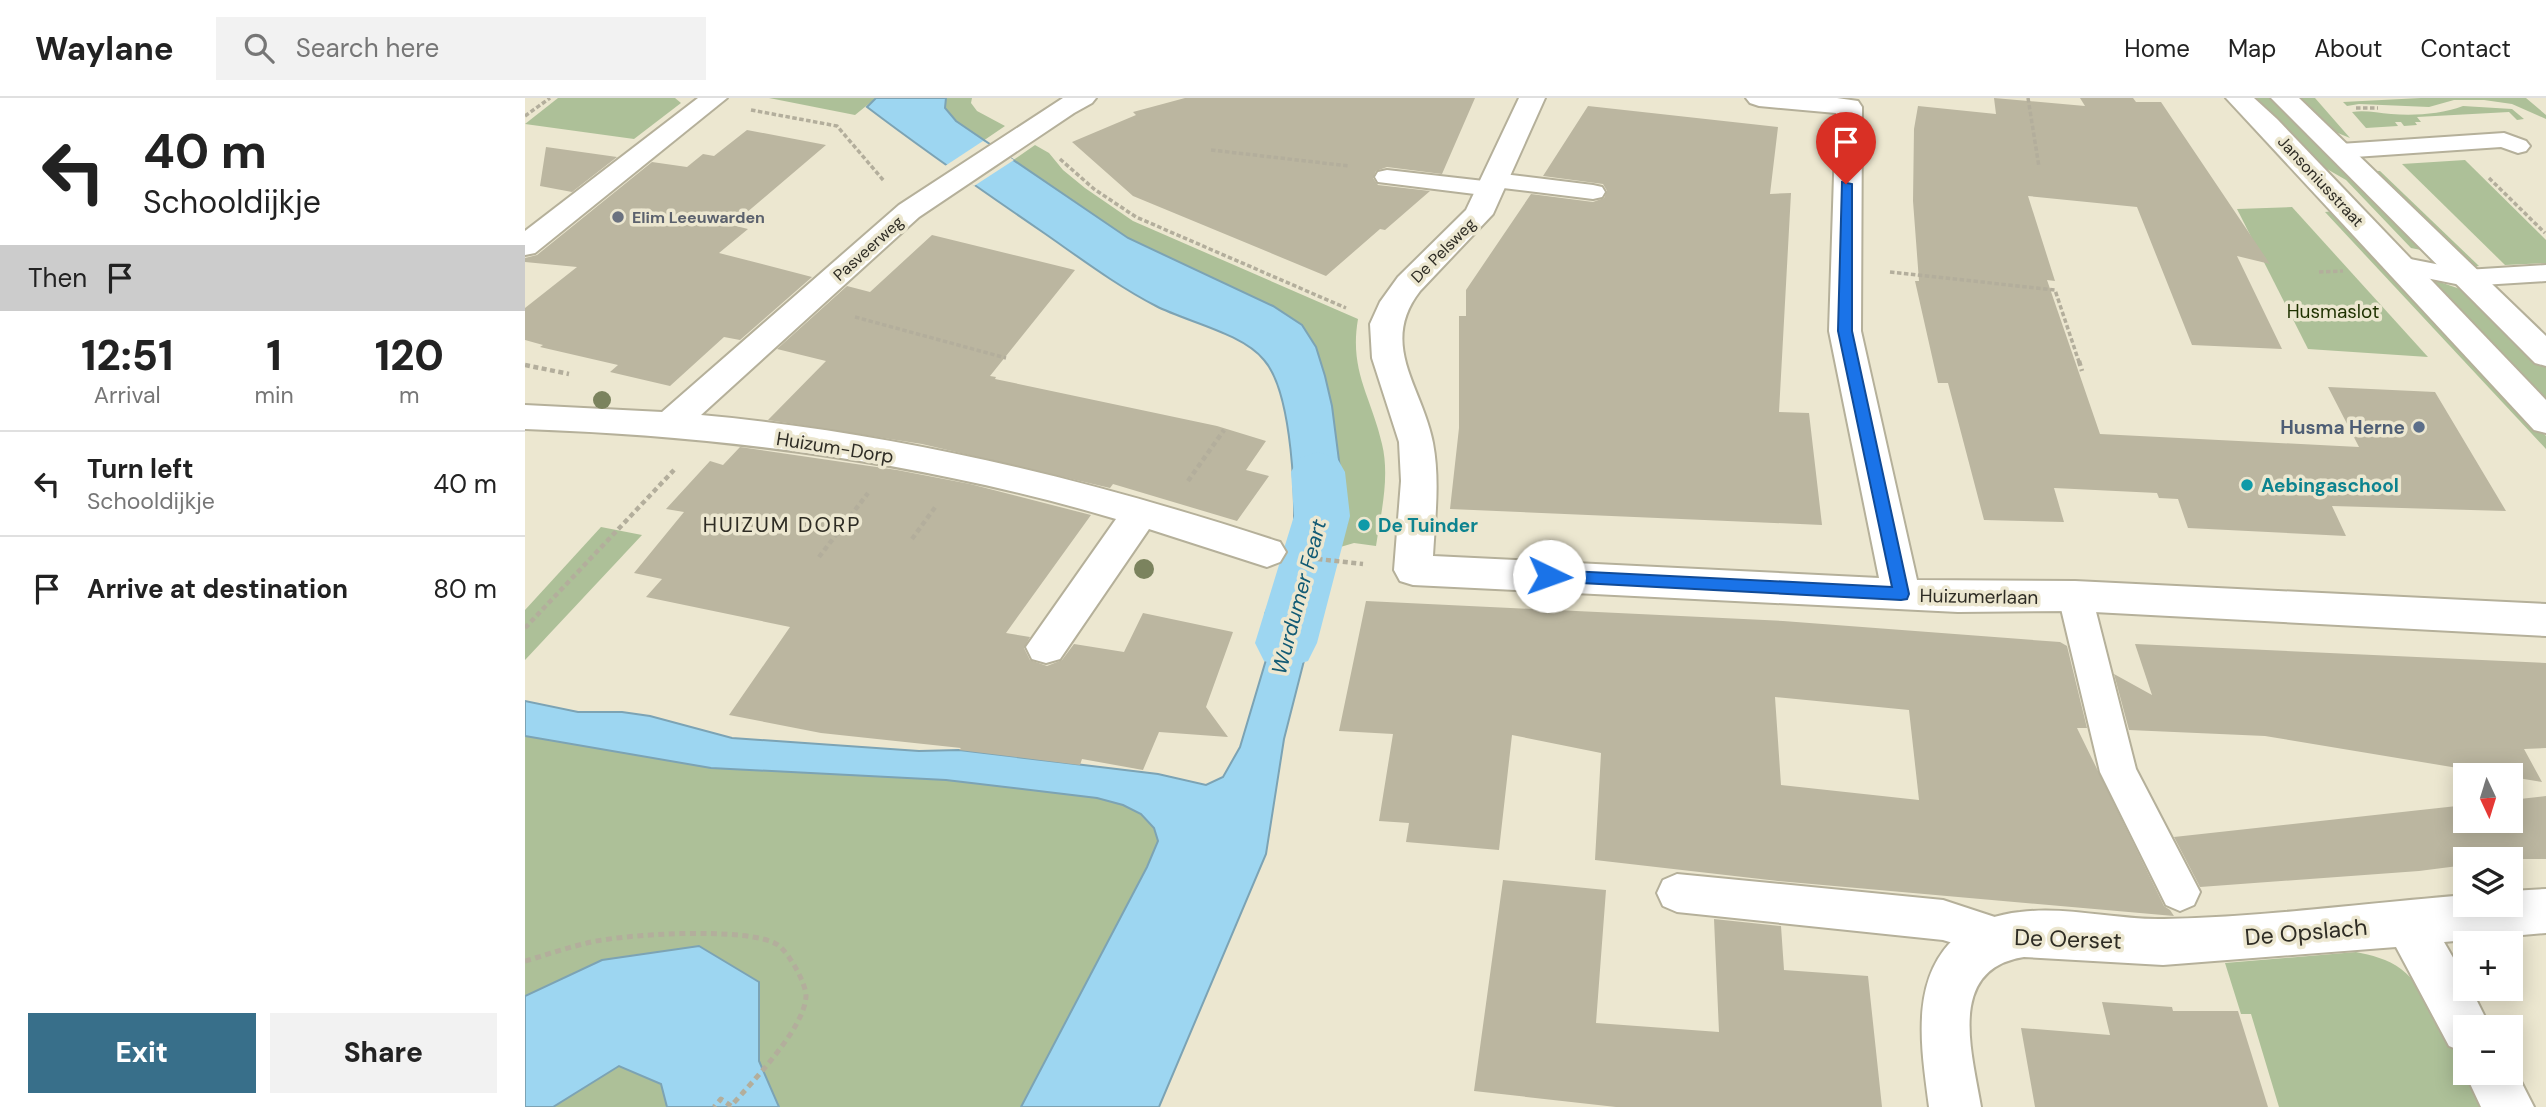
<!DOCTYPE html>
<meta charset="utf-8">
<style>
body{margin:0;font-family:"DM Sans",sans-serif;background:#f2f2f2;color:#222;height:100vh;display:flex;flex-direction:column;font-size:26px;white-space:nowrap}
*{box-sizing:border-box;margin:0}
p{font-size:23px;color:#767676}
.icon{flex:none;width:38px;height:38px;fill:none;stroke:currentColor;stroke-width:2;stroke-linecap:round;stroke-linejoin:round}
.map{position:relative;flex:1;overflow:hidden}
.details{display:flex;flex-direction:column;background:#fff;width:525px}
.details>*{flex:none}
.top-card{background:#fff;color:#222;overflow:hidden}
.needle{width:46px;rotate:176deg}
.controls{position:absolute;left:1928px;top:665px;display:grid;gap:14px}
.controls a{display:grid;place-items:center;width:70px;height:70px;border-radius:0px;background:#fff;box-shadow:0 4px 18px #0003;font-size:35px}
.pin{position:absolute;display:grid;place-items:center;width:60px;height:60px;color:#fff;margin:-72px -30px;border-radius:50% 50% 50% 0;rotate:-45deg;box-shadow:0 0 7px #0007}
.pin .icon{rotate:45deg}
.me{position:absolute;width:77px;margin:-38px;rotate:93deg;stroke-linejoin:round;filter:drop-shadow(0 0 5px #0008)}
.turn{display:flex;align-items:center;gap:24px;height:147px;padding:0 28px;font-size:32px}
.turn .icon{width:91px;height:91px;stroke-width:2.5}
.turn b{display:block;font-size:49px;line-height:60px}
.then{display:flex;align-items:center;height:66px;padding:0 28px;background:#0003;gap:14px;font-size:26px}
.eta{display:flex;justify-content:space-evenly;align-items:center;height:119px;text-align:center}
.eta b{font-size:42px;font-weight:800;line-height:49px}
.action{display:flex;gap:14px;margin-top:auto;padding:14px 28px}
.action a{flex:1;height:80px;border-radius:0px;background:#386f8a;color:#fff;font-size:28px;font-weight:800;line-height:80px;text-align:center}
.action a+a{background:#f2f2f2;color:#222}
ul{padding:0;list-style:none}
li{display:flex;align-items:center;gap:21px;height:105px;padding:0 28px;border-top:2px solid #e0e0e0}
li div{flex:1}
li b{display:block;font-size:26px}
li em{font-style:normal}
header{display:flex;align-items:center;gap:42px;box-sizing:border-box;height:98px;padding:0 35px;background:#fff;border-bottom:2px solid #e0e0e0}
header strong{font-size:33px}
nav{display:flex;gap:38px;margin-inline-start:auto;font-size:24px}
.search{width:490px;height:63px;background:#f2f2f2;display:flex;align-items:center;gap:18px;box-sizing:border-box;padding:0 24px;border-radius:0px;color:#767676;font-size:26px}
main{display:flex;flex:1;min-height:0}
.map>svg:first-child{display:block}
.green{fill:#adc098}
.water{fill:#9dd6f1;stroke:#7ca3b4;stroke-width:2}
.pier{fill:#ece7d0}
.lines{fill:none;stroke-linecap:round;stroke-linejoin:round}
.canal{fill:#9dd6f1;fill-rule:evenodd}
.building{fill:#bbb6a0;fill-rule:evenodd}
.lane-casing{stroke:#b5b09a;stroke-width:4}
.street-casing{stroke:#b5b09a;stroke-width:4}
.secondary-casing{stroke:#b5b09a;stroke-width:4}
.path-far2{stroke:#b3ae9c;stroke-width:3.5;stroke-dasharray:4.5 2.5;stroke-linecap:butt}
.path-far1{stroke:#b3ae9c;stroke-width:4.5;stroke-dasharray:5 3.5;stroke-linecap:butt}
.path{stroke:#b3ae9c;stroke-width:5;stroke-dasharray:6 4.5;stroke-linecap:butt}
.lane{fill:#fff;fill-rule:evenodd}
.street{fill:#fff;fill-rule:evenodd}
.secondary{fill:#fff;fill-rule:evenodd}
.tree{fill:#7b835e}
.route{fill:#1a73e8;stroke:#114b97;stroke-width:2}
.worship-dot{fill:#6b7280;stroke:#ece7d0;stroke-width:2.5}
.service-dot{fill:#5c6f8a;stroke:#ece7d0;stroke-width:2.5}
.culture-dot{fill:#0f9aa8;stroke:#ece7d0;stroke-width:2.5}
.labels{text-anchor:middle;stroke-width:7;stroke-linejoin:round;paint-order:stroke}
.far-street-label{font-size:16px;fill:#2e2c24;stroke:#ece7d0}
.far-worship-label{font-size:16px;font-weight:bold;fill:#5b616d;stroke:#ece7d0;text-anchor:start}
.park-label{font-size:19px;fill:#1f3200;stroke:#ece7d0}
.service-label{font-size:19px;font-weight:bold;fill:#4e5e75;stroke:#ece7d0;text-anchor:end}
.street-label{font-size:19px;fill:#2e2c24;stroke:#ece7d0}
.culture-label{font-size:19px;font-weight:bold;fill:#0d838f;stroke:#ece7d0;text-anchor:start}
.neighbourhood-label{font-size:21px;letter-spacing:2px;fill:#2e2c24;stroke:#ece7d0}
.water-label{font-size:21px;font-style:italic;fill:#115a74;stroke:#ece7d0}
.near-street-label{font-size:23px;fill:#2e2c24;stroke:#ece7d0}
</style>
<header>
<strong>Waylane</strong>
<div class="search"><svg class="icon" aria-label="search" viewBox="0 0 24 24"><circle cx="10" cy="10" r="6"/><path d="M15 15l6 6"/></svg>Search here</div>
<nav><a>Home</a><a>Map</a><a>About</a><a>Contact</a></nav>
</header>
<main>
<section class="details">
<div class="top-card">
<div class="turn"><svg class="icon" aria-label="left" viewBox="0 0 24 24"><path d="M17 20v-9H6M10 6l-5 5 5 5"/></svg><div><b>40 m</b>Schooldijkje</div></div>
<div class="then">Then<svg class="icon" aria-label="arrive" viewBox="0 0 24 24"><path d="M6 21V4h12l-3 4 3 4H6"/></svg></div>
</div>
<div class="eta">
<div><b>12:51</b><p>Arrival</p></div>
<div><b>1</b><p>min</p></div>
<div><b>120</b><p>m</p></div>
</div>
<ul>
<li><svg class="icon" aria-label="left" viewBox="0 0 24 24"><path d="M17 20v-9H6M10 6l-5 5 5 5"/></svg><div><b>Turn left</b><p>Schooldijkje</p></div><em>40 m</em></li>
<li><svg class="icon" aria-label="arrive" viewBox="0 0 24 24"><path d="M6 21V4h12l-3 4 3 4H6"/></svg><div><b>Arrive at destination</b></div><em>80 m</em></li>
</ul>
<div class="action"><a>Exit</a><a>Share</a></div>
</section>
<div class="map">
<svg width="2021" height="1009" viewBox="0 0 2021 1009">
<rect width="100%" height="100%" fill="#ece7d0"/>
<g class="green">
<path d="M33 0H150L156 5 109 41 0 26Z"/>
<path d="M244 0H351L330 17Z"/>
<path d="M421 0H447L446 5 452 13 480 28 458 43 431 23 420 10Z"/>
<path d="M1726 0H1746L1901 153 1886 150 1821 82 1795 67Z"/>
<path d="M1769 0H1790L1825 40 1803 31Z"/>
<path d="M1896 0H2001L2021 17V21L1987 6 1959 2H1929L1904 9 1834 6 1822 8 1818 4Z"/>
<path d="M1938 8 1987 11 1999 21 1992 22 1984 14 1892 19 1896 24H1890L1892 27 1879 28 1876 24H1870L1873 28 1841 30 1827 14C1841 12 1852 15 1866 16 1890 18 1916 16 1938 8Z"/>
<path d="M510 47 524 55 538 72 560 90 608 123 833 221C824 273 846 298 857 346 865 379 856 415 851 448L829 445 812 450 822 425 807 308 791 249 777 227 748 208 603 140 487 63Z"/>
<path d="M1940 62 2021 142V165L1980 167 1877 66Z"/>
<path d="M1850 73H1855L1954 168 1948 169 1848 75Z"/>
<path d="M1767 109 1903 259 1783 251 1712 111Z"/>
<path d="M1810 113 2021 338V351L1800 114Z"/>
<path d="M1903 180 1941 193 2021 270V308Z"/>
<path d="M76 429 117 437 0 562V512Z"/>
<path d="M0 638 186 670 421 682 572 700 598 707 616 716 629 730 633 743 622 769 496 1009H254L234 963V884L174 848 77 862 0 898Z"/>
<path d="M1831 854C1846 857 1863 861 1876 871 1912 899 1937 969 1961 1009H1754L1726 916H1716L1700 865Z"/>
<path d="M94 968 136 986 142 1009H28Z"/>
</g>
<g class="water">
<path d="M351 0H421L420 10 431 23 603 140 748 208 777 227 791 249 800 278 807 308 822 425 812 450 804 455 768 448C771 405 768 295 739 262 717 235 662 224 631 208 592 188 555 160 519 135 459 94 400 53 342 9Z"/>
<path d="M769 466 798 470 794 479 801 482 793 506 790 507 783 547 759 641 741 756 634 1009H496L622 769 633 743 629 730 616 716 598 707 572 700 421 682 186 670 0 638V603L53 614H97L125 618 207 640 394 653 434 652 633 676 681 687 698 679 715 649 746 545 740 516 759 470Z"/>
<path d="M174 848 234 884V963L254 1009H142L136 986 94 968 28 1009H0V898L77 862Z"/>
</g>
<path class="pier" d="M458 43 489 62 449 88 420 68Z"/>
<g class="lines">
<path class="canal" d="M793 354 812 360 820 374 825 418 792 545 783 563 761 570 739 563 730 545 769 418 766 374 774 360Z"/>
</g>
<g class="building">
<path d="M660 0H950L917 76 862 69 851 73 848 80 853 87 905 93 860 132 855 131 801 178 608 98 547 44 611 17 608 14Z"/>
<path d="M1469 0 1560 8 1555 0H1608L1611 4H1636L1745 166 1712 158 1757 251 1667 247 1612 109 1503 98 1530 183 1522 182 1575 336 1834 349 1803 289 1910 294 1981 413 1807 408 1821 438 1663 430 1653 401 1634 400 1632 395 1529 390 1539 424 1459 422 1423 285H1413L1390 183H1394L1388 103 1389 31 1393 8 1471 16Z"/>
<path d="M1063 8 1253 29 1245 96 1266 95 1254 314 1284 315 1297 427 925 411 934 330V218H941V192L1006 96 1068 104 1079 100 1082 93 1078 86 1018 78Z"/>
<path d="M222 32 301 47 207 127 223 131 194 155 287 179 215 242 199 239 145 288 85 274 93 267 15 249 18 247 0 242V210L52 169 0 164V160L12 157 127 64 162 69 178 56 189 58Z"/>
<path d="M21 49 92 59 47 94 15 88Z"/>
<path d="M407 137 550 172 465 278 471 279 470 281 692 328 741 343 721 372 744 378 712 423 588 386 585 390 397 346 243 322 301 263 252 251 322 188 345 194Z"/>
<path d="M215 349 372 372 445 386 566 417 481 535 505 539 499 550 505 562 522 568 537 562 549 546 599 554 618 515 708 534 681 609 703 639 634 634 618 672 557 661 555 667 434 652 436 650 296 635 204 617 265 529 121 499 137 481 109 475 159 414 141 411 185 363 198 367Z"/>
<path d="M841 503 1258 523 1535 544 1542 548 1562 630H1552L1639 808 1645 812 1649 818 1253 783 1070 762 1076 655 987 637 974 752 881 744 884 725 854 723 868 636 814 633ZM1250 599 1384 612 1394 702 1256 687Z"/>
<path d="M1610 546 2021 565V650L1999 651 2017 684 1740 638 1604 632 1589 576 1627 597Z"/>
<path d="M2021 698V761H1941V767L1894 773 1675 789 1649 739 1941 707V723H1986V702Z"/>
<path d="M978 782 1081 792 1071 925 1194 934 1189 821 1256 828 1259 872 1343 878 1357 1009H1091L949 993Z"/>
<path d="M1577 904 1647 909 1648 913H1713L1743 1009H1510L1496 930 1585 937Z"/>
</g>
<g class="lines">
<defs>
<g id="lane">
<path d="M1979 35 2001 43 2005 48 2001 53 1993 55 1976 49 1815 60 1807 58 1803 53 1807 48 1815 46Z"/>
<path d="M862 72 959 83 961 77 970 75 1068 87 1077 89 1080 94 1077 99 1068 101 978 90 975 96 966 98 853 84 850 79 853 74Z"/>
<path d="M1875 159 1941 172 2021 167V183L1941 188 1866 173 1862 167 1866 161Z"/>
<path d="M1550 485 1562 489 1567 498 1611 671 1675 794 1669 807 1655 813 1641 807 1575 674 1533 498 1538 489Z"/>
<path d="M1152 776 1418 802 1488 825 1494 839 1488 853 1474 859 1418 842 1152 814 1138 808 1132 795 1138 782Z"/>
</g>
<g id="street">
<path d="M173 0H202L10 155 0 157V133Z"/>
<path d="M538 0H571L567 5 549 15 394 119 176 317C374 335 566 382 755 444L761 454 755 464 742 469 624 431 535 561 521 565 507 561 501 549 591 421C399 364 200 338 0 331V307L137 314 374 107Z"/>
<path d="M994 0H1020L968 116 895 193C853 247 898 290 908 345 915 382 910 421 908 458L1354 480 1304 233 1311 15 1234 8 1225 5 1221 0H1312L1333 3 1337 9 1336 233 1392 482 1550 483 2021 506V538L1550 513 1433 514 888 487 875 483 869 472 876 383 874 344 847 260 845 226 855 204 873 179 941 112Z"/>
<path d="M2021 791V835L1919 844 1941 882V891H1946L1965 929H1941V955L1924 948 1871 849 1638 867 1499 859C1421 871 1447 954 1456 1009H1404C1397 953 1383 881 1432 838 1448 824 1474 816 1495 814 1542 808 1591 822 1639 821 1739 819 1841 805 1941 797V807H1986V793Z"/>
<path d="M1986 964 2009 1009H1956L1940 975 1941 973 1986 975Z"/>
</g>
<g id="secondary">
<path d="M1701 0H1729L1752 21 2021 302V335L2009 332Z"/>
<path d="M1746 0H1774L2021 238V268L2010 265Z"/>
</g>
</defs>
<use href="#lane" class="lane-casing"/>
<use href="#street" class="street-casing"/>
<use href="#secondary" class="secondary-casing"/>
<g class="path-far2">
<path d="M1503 0 1514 69"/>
<path d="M1831 10H1853"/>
<path d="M226 12 312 28 359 83"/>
<path d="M0 18 25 0"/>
<path d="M686 52 824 68"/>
<path d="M535 61 569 91 611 119 821 210"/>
<path d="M1964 80 2020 135"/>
<path d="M1365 174 1530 192 1554 264"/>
<path d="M1794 174 1818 173"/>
<path d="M330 219 481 260"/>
</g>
<g class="path-far1">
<path d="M1554 263 1557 273"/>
<path d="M0 267 44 276"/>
<path d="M663 383 699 332"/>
<path d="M387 441 411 408"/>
<path d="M294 459 343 395"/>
<path d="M784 460 838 466"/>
<path d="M0 530 149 372"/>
</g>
<path class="path" d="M0 863C21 857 41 850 62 845 97 836 225 828 253 847 264 855 281 885 281 898 280 930 227 984 206 1008L196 1001 189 1009"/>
<use href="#lane" class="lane"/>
<use href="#street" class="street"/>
<use href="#secondary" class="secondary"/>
</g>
<g class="tree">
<circle cx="77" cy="302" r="9"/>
<circle cx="619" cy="471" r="10"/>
</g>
<path class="route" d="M1317 84 1327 86V233L1384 496 1382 501 1376 502 1018 483 1016 478 1018 474 1024 472 1367 489 1313 233Z"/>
<circle class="worship-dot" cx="93" cy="119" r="7"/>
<circle class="service-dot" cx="1894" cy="329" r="7"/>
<g class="culture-dot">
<circle cx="1722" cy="387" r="7"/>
<circle cx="839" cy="427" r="7"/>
</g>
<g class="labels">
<g class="far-street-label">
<text transform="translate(1796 83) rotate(47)" y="6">Jansoniusstraat</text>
<text transform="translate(343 150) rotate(-42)" y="6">Pasveerweg</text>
<text transform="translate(918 152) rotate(-45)" y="6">De Pelsweg</text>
</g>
<g class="far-worship-label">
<text x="107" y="125">Elim Leeuwarden</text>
</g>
<g class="park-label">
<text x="1808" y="220">Husmaslot</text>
</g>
<g class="service-label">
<text x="1880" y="336">Husma Herne</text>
</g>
<g class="street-label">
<text transform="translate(310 349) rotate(9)" y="7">Huizum-Dorp</text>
<text transform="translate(1454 498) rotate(1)" y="7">Huizumerlaan</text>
</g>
<g class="culture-label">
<text x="1736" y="394">Aebingaschool</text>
<text x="853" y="434">De Tuinder</text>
</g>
<g class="neighbourhood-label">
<text x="257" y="434">HUIZUM DORP</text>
</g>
<g class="water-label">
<text transform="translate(774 499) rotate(-75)" y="7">Wurdumer Feart</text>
</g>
<g class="near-street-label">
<text transform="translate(1781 834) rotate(-5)" y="8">De Opslach</text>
<text transform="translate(1543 841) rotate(2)" y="8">De Oerset</text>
</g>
</g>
</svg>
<div class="controls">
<a><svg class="needle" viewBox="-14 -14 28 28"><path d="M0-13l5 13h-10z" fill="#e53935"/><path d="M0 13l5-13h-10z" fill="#767676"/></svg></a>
<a><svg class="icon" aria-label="layers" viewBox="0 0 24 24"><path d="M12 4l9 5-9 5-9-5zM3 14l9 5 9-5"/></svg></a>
<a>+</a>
<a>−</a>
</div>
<div class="pin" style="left:1321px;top:86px;background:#d93025"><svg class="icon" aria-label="arrive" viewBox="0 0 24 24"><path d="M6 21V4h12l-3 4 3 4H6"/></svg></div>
<svg class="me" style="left:1024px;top:478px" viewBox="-20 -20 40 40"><circle r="19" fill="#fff"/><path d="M0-13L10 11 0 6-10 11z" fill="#1a73e8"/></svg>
</div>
</main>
